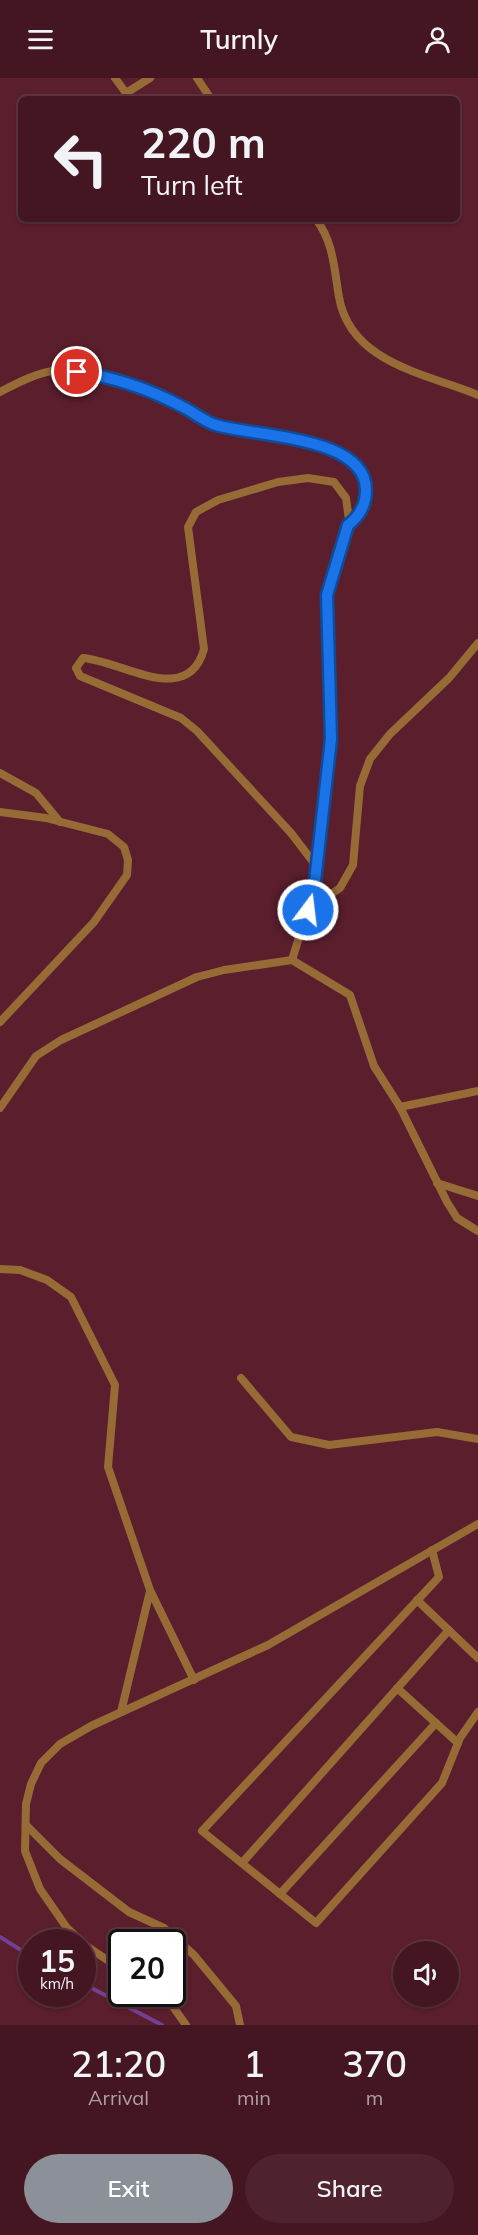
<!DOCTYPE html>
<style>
body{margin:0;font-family:Mulish,sans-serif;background:#4e232e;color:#f1f3f6;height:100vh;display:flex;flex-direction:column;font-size:22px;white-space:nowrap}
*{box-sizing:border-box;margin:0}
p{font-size:20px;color:#af9fa5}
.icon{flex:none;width:33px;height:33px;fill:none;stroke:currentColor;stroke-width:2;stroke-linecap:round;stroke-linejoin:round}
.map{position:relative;height:1947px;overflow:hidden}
.sheet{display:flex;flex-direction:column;background:#441621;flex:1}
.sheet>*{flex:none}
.top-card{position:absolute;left:18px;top:18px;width:442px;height:126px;border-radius:9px;box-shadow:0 2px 4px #0004,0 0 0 2px #5c353f;background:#441621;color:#f1f3f6;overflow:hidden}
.tools{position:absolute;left:393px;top:1863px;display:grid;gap:12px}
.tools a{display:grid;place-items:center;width:66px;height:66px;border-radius:50%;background:#441621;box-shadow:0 2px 4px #0004,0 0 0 2px #5c353f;font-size:30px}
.speed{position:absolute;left:18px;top:1851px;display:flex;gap:12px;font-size:30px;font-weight:700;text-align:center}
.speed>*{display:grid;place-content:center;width:78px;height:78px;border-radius:50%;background:#441621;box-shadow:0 2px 4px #0004,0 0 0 2px #5c353f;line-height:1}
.speed small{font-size:15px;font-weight:400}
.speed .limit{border:3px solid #111;border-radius:9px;background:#fff;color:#111}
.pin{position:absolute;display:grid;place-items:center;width:51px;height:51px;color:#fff;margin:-26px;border:3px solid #fff;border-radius:50%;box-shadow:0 2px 6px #0007}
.me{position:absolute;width:66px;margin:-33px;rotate:15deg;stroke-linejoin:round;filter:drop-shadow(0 0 4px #0008)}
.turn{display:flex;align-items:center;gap:21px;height:126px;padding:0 24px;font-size:27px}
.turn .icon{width:78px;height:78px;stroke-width:2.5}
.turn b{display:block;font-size:42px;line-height:51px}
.eta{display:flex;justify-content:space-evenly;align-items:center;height:102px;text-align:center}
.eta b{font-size:36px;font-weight:600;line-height:42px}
.primary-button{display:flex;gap:12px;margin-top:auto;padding:12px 24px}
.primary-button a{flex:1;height:69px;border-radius:36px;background:#8c9099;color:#fff;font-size:24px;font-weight:600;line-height:69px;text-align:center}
.primary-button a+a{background:#4e232e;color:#f1f3f6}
header{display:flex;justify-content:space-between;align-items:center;height:78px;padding:0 24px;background:#441621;font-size:27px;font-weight:600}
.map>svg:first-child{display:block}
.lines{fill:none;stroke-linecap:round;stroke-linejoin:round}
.stream{stroke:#734095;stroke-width:4}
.lane{stroke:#966b35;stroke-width:8}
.route-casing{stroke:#114b97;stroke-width:15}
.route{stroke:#1a73e8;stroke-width:10}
</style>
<header><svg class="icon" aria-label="menu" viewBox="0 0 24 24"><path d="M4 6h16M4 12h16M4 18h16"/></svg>Turnly<svg class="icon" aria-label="person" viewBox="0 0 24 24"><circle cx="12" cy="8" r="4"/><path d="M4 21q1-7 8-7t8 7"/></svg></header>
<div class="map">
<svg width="478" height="1947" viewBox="0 0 478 1947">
<rect width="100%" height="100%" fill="#5a1e2c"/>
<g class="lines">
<g class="stream">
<path d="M0 1859 32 1879"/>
<path d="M82 1905 162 1947"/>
</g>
<g class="lane">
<path d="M115 0 126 15 150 0"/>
<path d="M197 0 211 21"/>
<path d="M316 141C334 165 334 191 339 219 350 285 427 296 478 317"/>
<path d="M0 314C17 305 40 293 60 292 92 290 153 313 182 328 192 333 202 342 213 346 249 359 366 356 366 412 366 427 360 438 348 447"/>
<path d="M0 695 36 715 60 744"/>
<path d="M0 734 46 740 108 756 124 769 128 782 127 797 94 844 0 944"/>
<path d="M308 832 340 810 353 787 360 708 370 681 390 656 449 600 478 565"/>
<path d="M292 882 314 811 331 661 328 517 349 442 346 420 334 404 308 400 278 404 218 422 196 434 188 449 204 571C188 630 122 583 83 580L76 590 80 598 181 640 197 653 291 755 317 789"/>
<path d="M400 1029 478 1013"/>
<path d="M0 1030 36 978 61 962 197 899 224 892 292 882 350 917 374 988 400 1029 447 1124 457 1140 478 1153"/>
<path d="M437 1105 478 1118"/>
<path d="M0 1191 20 1192 47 1202 71 1219 115 1307 108 1389 150 1512 194 1602"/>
<path d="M241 1300 291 1359 329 1367 437 1354 478 1361"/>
<path d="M432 1472 439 1499 202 1753 316 1845 442 1705 460 1660 478 1634"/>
<path d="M417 1522 478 1580"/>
<path d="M397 1610 458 1665"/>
<path d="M121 1634 150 1513"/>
<path d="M26 1747 60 1781 129 1834 164 1850 194 1877 236 1928 240 1947"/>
<path d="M242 1785 449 1552"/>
<path d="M280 1816 436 1645"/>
<path d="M82 1864 67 1850 40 1811 25 1773 26 1726 31 1706 41 1685 60 1666 91 1648 268 1567 478 1446"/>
<path d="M82 1865 122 1892"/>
<path d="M157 1916 169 1923 186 1947"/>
</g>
</g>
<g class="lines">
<defs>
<path id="route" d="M77 294C113 299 149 311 181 328 192 333 202 342 213 346 248 359 366 356 366 412 366 427 360 438 348 447L327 517 331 661 314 812 308 832"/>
</defs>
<use href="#route" class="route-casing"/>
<use href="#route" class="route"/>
</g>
</svg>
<div class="tools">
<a><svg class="icon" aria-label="sound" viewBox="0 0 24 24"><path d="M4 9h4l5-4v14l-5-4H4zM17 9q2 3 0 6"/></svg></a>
</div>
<div class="speed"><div>15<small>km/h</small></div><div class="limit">20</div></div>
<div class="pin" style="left:77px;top:294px;background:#d93025"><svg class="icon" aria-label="arrive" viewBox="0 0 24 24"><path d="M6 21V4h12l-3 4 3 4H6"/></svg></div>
<svg class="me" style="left:308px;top:832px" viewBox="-20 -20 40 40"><circle r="17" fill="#1a73e8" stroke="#fff" stroke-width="3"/><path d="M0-11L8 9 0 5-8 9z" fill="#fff"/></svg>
<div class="top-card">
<div class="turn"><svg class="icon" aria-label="left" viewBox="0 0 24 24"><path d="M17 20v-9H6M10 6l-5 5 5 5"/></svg><div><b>220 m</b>Turn left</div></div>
</div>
</div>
<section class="sheet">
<div class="eta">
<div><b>21:20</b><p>Arrival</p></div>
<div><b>1</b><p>min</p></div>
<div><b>370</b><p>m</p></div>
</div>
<div class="primary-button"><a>Exit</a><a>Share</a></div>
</section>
